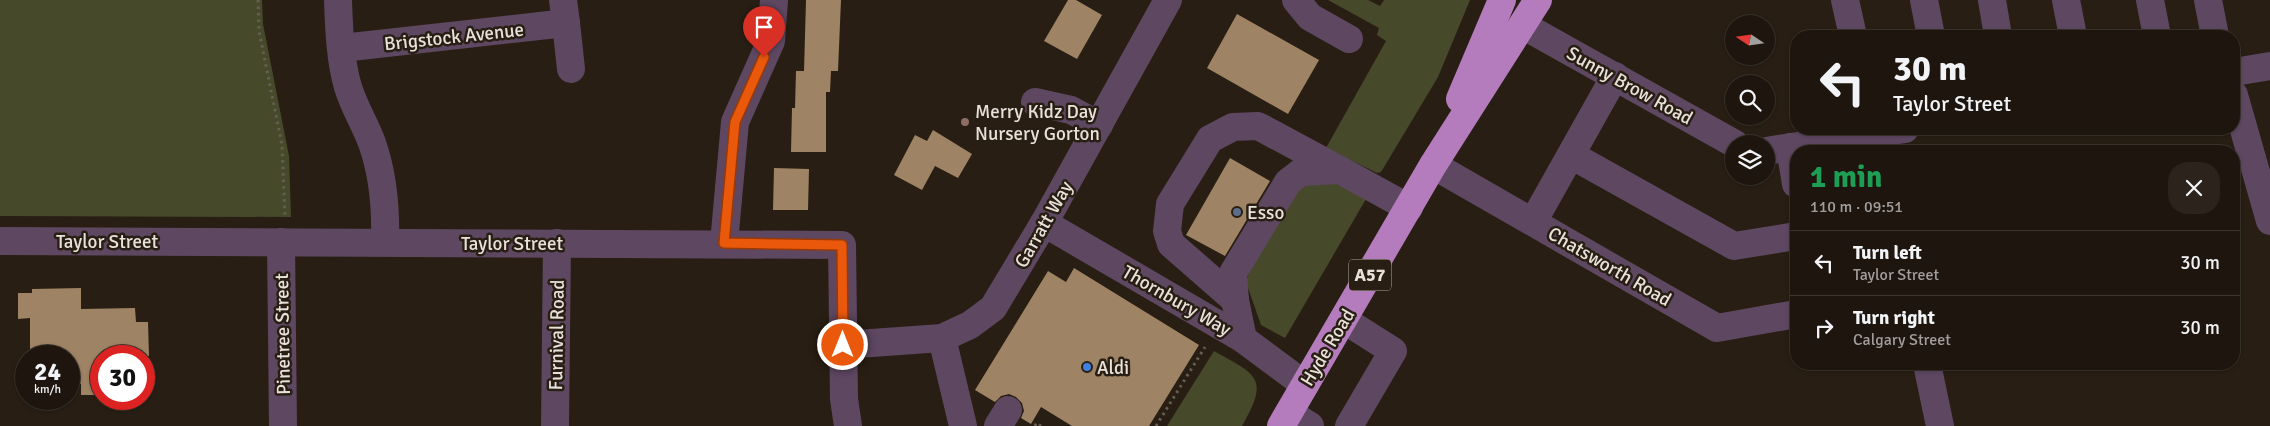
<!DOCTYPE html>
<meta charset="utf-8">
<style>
body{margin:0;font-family:Signika,sans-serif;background:#2b231c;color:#f1f3f6;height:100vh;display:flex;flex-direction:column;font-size:19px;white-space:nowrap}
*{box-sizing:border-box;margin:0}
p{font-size:16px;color:#a19f9e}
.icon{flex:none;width:28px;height:28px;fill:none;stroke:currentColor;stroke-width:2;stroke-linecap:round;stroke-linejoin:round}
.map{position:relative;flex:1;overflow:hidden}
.side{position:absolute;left:1790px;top:145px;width:450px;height:225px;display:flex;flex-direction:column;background:#1e160e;border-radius:20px;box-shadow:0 1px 4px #0004,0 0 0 1px #3c352e}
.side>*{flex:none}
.hud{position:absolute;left:1790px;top:30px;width:450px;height:105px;border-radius:20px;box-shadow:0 1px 4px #0004,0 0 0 1px #3c352e;background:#1e160e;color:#f1f3f6;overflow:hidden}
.needle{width:32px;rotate:283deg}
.tools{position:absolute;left:1725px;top:15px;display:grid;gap:10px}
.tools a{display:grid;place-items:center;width:50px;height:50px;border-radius:50%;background:#1e160e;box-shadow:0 1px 4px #0004,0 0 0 1px #3c352e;font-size:25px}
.speed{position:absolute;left:15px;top:345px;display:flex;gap:10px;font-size:25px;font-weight:700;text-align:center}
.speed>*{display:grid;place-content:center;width:65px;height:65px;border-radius:50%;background:#1e160e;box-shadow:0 1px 4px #0004,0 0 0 1px #3c352e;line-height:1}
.speed small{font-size:12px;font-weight:400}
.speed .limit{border:8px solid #d22;background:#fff;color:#111}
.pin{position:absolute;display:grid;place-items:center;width:42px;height:42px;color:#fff;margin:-51px -21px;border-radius:50% 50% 50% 0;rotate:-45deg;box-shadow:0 0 5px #0007}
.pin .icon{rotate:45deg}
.me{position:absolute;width:55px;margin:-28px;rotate:0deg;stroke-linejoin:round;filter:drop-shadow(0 0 4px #0008)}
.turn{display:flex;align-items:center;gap:18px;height:105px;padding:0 20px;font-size:22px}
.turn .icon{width:65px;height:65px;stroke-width:2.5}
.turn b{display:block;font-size:35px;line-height:42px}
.round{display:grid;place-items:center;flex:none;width:52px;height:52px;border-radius:20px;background:#2b231c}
.headline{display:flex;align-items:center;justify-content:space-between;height:85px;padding:0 20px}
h1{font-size:30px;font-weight:700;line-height:38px;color:#1e9e55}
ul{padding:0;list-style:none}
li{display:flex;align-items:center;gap:15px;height:65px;padding:0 20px;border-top:1px solid #3c352e}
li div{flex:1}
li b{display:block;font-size:19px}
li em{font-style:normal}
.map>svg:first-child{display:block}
.green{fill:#464a2b}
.building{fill:#9e8364}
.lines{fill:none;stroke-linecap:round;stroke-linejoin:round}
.path{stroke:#665d53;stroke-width:3;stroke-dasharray:2.5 4;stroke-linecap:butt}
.minor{stroke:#5e4761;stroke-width:28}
.highway{stroke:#b47bbd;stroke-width:28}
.route-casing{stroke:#983908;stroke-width:12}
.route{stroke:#ea580c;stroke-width:9}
.education-dot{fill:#8d6e63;stroke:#281e13;stroke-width:2}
.service-dot{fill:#5c6f8a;stroke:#281e13;stroke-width:2}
.shop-dot{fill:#3f7fe0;stroke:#281e13;stroke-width:2}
.labels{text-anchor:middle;stroke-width:5;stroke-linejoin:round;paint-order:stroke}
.shield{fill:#281e13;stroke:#afa79f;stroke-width:1}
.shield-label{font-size:18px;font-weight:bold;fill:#e9e2db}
.street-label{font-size:19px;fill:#e9e2db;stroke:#281e13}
.poi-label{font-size:19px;fill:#e9e2db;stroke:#281e13;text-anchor:start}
</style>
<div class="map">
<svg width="2270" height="426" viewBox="0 0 2270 426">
<rect width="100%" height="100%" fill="#281e13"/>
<g class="green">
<path d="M0 0H262L263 24 289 156 291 217 0 216Z"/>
<path d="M1328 0H1368L1380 6 1384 0H1470L1438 77 1381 172 1377 173 1326 148 1386 41 1377 35 1379 28Z"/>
<path d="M1331 179 1366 199 1285 338 1261 325 1246 282 1249 272 1302 183Z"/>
<path d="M1214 351C1257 375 1270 378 1242 426H1167Z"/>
</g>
<g class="building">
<path d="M806 0H841L838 71H831L830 92H826V152H791L792 108H795L796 71H804Z"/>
<path d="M1068 0H1076L1102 15 1077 59 1044 41Z"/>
<path d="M1237 14 1319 60 1288 114 1207 68Z"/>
<path d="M933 130 972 154 958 178 935 166 922 190 894 175 915 135 927 141Z"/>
<path d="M1230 158 1270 181 1225 256 1186 235Z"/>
<path d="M774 168 809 169 808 210H773Z"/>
<path d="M1074 268 1199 345 1149 426H1072L1041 407 1031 424 1021 418 1024 411 1022 403 1016 397 1009 394 1001 396 995 402 975 390 1048 271 1066 282Z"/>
<path d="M81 288V309L135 308 136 322H148L149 356H101V395H81V384H69V356H30V318L18 319V293H32V289Z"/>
</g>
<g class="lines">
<g class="path">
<path d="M258 0 259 31 282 145 285 217"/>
<path d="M1035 426 1036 423 1041 426"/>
<path d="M1156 426 1205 347"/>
</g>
<g class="minor">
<path d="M338 0C339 28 340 60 348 87 354 107 365 124 372 143 383 174 386 209 385 242"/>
<path d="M1296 0 1310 17 1349 39"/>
<path d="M1845 0 1853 36"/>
<path d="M1924 0 1931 36"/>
<path d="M1992 0 1998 36"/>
<path d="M2066 0 2073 36"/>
<path d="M2150 0 2157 36"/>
<path d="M2208 0 2215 36"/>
<path d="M566 23 571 69"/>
<path d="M1524 26 1735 144"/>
<path d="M342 48 566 23 563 0"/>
<path d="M2234 72 2270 66"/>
<path d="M2234 95 2270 221"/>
<path d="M1035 102 1071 110 1099 125"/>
<path d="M1790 147 1796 184"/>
<path d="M1766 151 1905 129"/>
<path d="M1571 155 1734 246 1796 236"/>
<path d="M1433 165 1717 328 1796 314"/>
<path d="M1533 222 1615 76"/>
<path d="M1044 223 1243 339 1305 385"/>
<path d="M0 241 842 245 844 399 848 426"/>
<path d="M281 242 283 426"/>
<path d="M724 243 735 122 771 41 774 0"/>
<path d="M1235 300 1171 244 1167 231 1170 204 1210 139 1233 127 1258 126 1340 170"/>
<path d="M1344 320 1393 351 1349 426"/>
<path d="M942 338 963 426"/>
<path d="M1243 339 1235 300 1233 273 1288 182 1301 172 1340 170 1409 208"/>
<path d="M843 345 942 338 970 325 993 308 1044 223 1168 0"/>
<path d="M1927 364 1940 426"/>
<path d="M1289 413 1310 426"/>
<path d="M555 426 557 243"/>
<path d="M998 426 1008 410"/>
</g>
<g class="highway">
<path d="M1460 99 1502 0"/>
<path d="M1281 426 1433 165 1538 0"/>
</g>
</g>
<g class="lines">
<defs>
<path id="route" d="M764 57 735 122 724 243 842 245 843 345"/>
</defs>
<use href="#route" class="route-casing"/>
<use href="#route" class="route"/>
</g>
<circle class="education-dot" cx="965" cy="122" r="5"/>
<circle class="service-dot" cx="1237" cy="212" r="5"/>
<circle class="shop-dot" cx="1087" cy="367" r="5"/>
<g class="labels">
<rect class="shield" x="1349" y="259.5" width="42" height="31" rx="4"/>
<g class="shield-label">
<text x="1370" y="281">A57</text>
</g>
<g class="street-label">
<text transform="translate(454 36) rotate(-6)" y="7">Brigstock Avenue</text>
<text transform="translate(1630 85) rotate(29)" y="7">Sunny Brow Road</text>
<text transform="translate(1043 224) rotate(-60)" y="7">Garratt Way</text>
<text x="107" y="248">Taylor Street</text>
<text x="512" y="250">Taylor Street</text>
<text transform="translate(1610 266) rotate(30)" y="7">Chatsworth Road</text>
<text transform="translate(1177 300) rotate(30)" y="7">Thornbury Way</text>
<text transform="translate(282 334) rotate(-91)" y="7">Pinetree Street</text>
<text transform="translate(556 335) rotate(-89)" y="7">Furnival Road</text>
<text transform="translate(1327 347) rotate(-59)" y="7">Hyde Road</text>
</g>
<g class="poi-label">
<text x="975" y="118">Merry Kidz Day<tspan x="975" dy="22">Nursery Gorton</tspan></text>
<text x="1247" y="219">Esso</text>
<text x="1097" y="374">Aldi</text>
</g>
</g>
</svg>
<div class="tools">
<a><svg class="needle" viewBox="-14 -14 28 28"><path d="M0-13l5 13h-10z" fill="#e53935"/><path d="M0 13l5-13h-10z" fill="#a19f9e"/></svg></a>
<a><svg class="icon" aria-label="search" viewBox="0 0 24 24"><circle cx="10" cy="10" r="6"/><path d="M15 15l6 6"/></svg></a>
<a><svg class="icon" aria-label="layers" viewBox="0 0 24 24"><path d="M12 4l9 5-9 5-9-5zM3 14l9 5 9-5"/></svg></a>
</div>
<div class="speed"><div>24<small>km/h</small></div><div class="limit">30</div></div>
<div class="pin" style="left:764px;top:57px;background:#d93025"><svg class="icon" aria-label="arrive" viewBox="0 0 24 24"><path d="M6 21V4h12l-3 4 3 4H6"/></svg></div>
<svg class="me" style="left:843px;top:345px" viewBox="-20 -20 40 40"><circle r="17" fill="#ea580c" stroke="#fff" stroke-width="3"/><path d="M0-11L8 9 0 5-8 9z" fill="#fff"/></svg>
<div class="hud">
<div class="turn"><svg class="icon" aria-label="left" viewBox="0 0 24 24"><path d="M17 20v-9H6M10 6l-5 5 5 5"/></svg><div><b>30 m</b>Taylor Street</div></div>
</div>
<section class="side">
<div class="headline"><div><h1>1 min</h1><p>110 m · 09:51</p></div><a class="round"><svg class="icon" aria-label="close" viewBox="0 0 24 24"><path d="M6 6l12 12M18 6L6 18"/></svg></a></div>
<ul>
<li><svg class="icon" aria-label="left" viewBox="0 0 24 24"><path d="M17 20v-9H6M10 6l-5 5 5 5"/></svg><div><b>Turn left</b><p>Taylor Street</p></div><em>30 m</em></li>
<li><svg class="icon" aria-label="right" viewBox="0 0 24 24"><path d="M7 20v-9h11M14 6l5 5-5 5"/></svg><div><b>Turn right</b><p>Calgary Street</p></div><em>30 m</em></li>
</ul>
</section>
</div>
